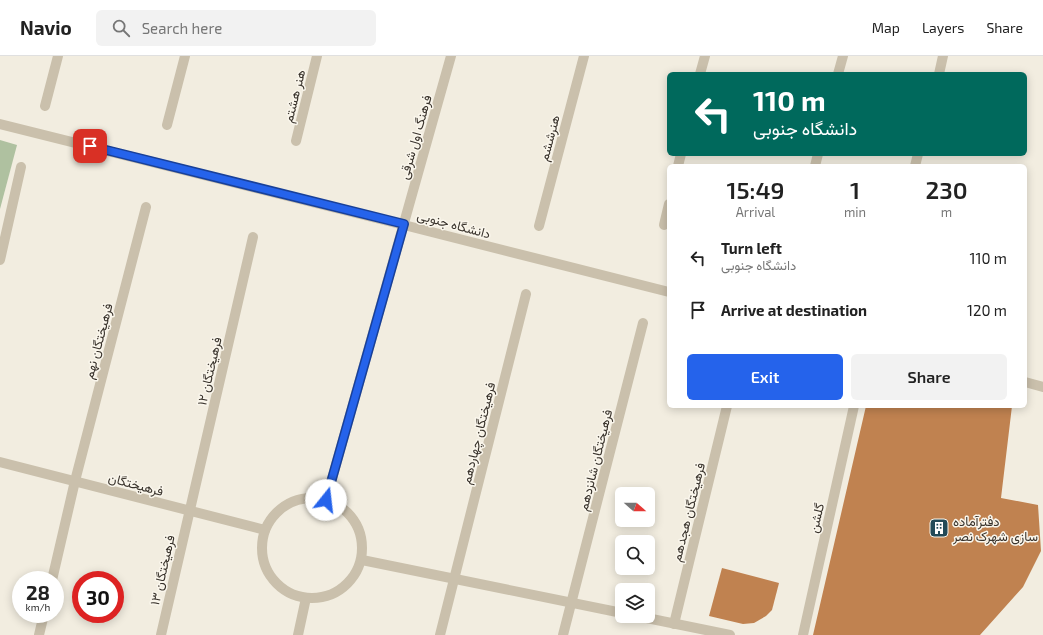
<!DOCTYPE html>
<meta charset="utf-8">
<style>
body{margin:0;font-family:"Exo 2",Vazirmatn,sans-serif;background:#f2f2f2;color:#222;height:100vh;display:flex;flex-direction:column;font-size:15px;white-space:nowrap}
*{box-sizing:border-box;margin:0}
p{font-size:13px;color:#767676}
.icon{flex:none;width:22px;height:22px;fill:none;stroke:currentColor;stroke-width:2;stroke-linecap:round;stroke-linejoin:round}
.map{position:relative;flex:1;overflow:hidden}
.panel{position:absolute;left:667px;top:108px;width:360px;height:244px;display:flex;flex-direction:column;background:#fff;border-radius:6px;box-shadow:0 2px 10px #0003}
.panel>*{flex:none}
.hud{position:absolute;left:667px;top:16px;width:360px;height:84px;border-radius:6px;box-shadow:0 2px 10px #0003;background:#00695c;color:#fff;overflow:hidden}
.needle{width:26px;rotate:110deg}
.controls{position:absolute;left:615px;top:431px;display:grid;gap:8px}
.controls a{display:grid;place-items:center;width:40px;height:40px;border-radius:6px;background:#fff;box-shadow:0 2px 10px #0003;font-size:20px}
.speed{position:absolute;left:12px;top:515px;display:flex;gap:8px;font-size:20px;font-weight:700;text-align:center}
.speed>*{display:grid;place-content:center;width:52px;height:52px;border-radius:50%;background:#fff;box-shadow:0 2px 10px #0003;line-height:1}
.speed small{font-size:10px;font-weight:400}
.speed .limit{border:6px solid #d22;background:#fff;color:#111}
.pin{position:absolute;display:grid;place-items:center;width:34px;height:34px;color:#fff;margin:-17px;border-radius:8px;box-shadow:0 2px 6px #0006}
.me{position:absolute;width:44px;margin:-22px;rotate:16deg;stroke-linejoin:round;filter:drop-shadow(0 0 3px #0008)}
.turn{display:flex;align-items:center;gap:14px;height:84px;padding:0 20px;font-size:18px}
.turn .icon{width:52px;height:52px;stroke-width:2.5}
.turn b{display:block;font-size:28px;line-height:34px}
.eta{display:flex;justify-content:space-evenly;align-items:center;height:68px;text-align:center}
.eta b{font-size:24px;font-weight:600;line-height:28px}
.button{display:flex;gap:8px;margin-top:auto;padding:8px 20px}
.button a{flex:1;height:46px;border-radius:6px;background:#2563eb;color:#fff;font-size:16px;font-weight:600;line-height:46px;text-align:center}
.button a+a{background:#f2f2f2;color:#222}
ul{padding:0;list-style:none}
li{display:flex;align-items:center;gap:12px;height:52px;padding:0 20px}
li div{flex:1}
li b{display:block;font-size:15px}
li em{font-style:normal}
header{display:flex;align-items:center;gap:24px;box-sizing:border-box;height:56px;padding:0 20px;background:#fff;border-bottom:1px solid #e0e0e0}
header strong{font-size:19px}
nav{display:flex;gap:22px;margin-inline-start:auto;font-size:14px}
.search{width:280px;height:36px;background:#f2f2f2;display:flex;align-items:center;gap:10px;box-sizing:border-box;padding:0 14px;border-radius:6px;color:#767676;font-size:15px}
.map>svg:first-child{display:block}
.green{fill:#afc1a0}
.building{fill:#c08250}
.lines{fill:none;stroke-linecap:round;stroke-linejoin:round}
.minor{stroke:#cac0ac;stroke-width:10}
.route-casing{stroke:#184099;stroke-width:10}
.route{stroke:#2563eb;stroke-width:7}
.labels{text-anchor:middle;stroke-width:3;stroke-linejoin:round;paint-order:stroke}
.street-label{font-size:13px;fill:#38322b;stroke:#faf6ec}
.poi-label{font-size:13px;fill:#38322b;stroke:#faf6ec;text-anchor:start}
</style>
<header>
<strong>Navio</strong>
<div class="search"><svg class="icon" aria-label="search" viewBox="0 0 24 24"><circle cx="10" cy="10" r="6"/><path d="M15 15l6 6"/></svg>Search here</div>
<nav><a>Map</a><a>Layers</a><a>Share</a></nav>
</header>
<div class="map">
<svg width="1043" height="579" viewBox="0 0 1043 579">
<rect width="100%" height="100%" fill="#f2ede0"/>
<path class="green" d="M0 84 17 89 0 153Z"/>
<g class="building">
<path d="M866 350H1012L1001 442 1038 449 1041 495 1023 531 980 579H813Z"/>
<path d="M722 512 779 527 772 554 766 560 754 567 743 568 709 560Z"/>
</g>
<g class="lines">
<g class="minor">
<path d="M700 18 705 0"/>
<path d="M838 18 843 0"/>
<path d="M939 18 943 0"/>
<path d="M45 50 58 0"/>
<path d="M0 68 404 169 669 236"/>
<path d="M167 69 185 0"/>
<path d="M296 85 317 0"/>
<path d="M678 110 681 98"/>
<path d="M815 110 818 98"/>
<path d="M915 110 918 98"/>
<path d="M664 169 669 148"/>
<path d="M539 170 584 0"/>
<path d="M0 204 21 111"/>
<path d="M1025 326 1043 331"/>
<path d="M0 406 265 474"/>
<circle cx="312" cy="492" r="50"/>
<path d="M326 444 451 0"/>
<path d="M362 504 622 557"/>
<path d="M52 524 75 425 146 151"/>
<path d="M637 560 730 579"/>
<path d="M674 568 727 350"/>
<path d="M39 579 44 558"/>
<path d="M161 579 253 181"/>
<path d="M298 579 306 542"/>
<path d="M440 579 526 238"/>
<path d="M563 579 643 267"/>
<path d="M803 579 854 350"/>
</g>
</g>
<g class="lines">
<defs>
<path id="route" d="M90 90 404 168 326 444"/>
</defs>
<use href="#route" class="route-casing"/>
<use href="#route" class="route"/>
</g>
<defs>
<symbol id="building-square" viewBox="-11 -11 22 22"><rect x="-9" y="-9" width="18" height="18" rx="4" fill="#224a58" stroke="#faf6ec"/><path d="M-4-6H4V6H1V3H-1V6H-4ZM-2.5-4.3h1.7v1.8h-1.7ZM.8-4.3h1.7v1.8H.8ZM-2.5-1h1.7V.8h-1.7ZM.8-1h1.7V.8H.8Z" fill="#fff"/></symbol>
</defs>
<g fill-rule="evenodd">
<use href="#building-square" x="928" y="461" width="22" height="22"/>
</g>
<g class="labels">
<g class="street-label">
<text transform="translate(294 40) rotate(-76)" y="5">هنر هشتم</text>
<text transform="translate(415 81) rotate(-74)" y="5">فرهنگ اول شرقی</text>
<text transform="translate(549 82) rotate(-75)" y="5">هنرششم</text>
<text transform="translate(454 168) rotate(15)" y="5">دانشگاه جنوبی</text>
<text transform="translate(98 285) rotate(-75)" y="5">فرهیختگان نهم</text>
<text transform="translate(209 315) rotate(-77)" y="5">فرهیختگان ۱۲</text>
<text transform="translate(478 377) rotate(-76)" y="5">فرهیختگان چهاردهم</text>
<text transform="translate(595 404) rotate(-76)" y="5">فرهیختگان شانزدهم</text>
<text transform="translate(136 428) rotate(15)" y="5">فرهیختگان</text>
<text transform="translate(688 456) rotate(-76)" y="5">فرهیختگان هجدهم</text>
<text transform="translate(816 462) rotate(-77)" y="5">گلشن</text>
<text transform="translate(162 514) rotate(-77)" y="5">فرهیختگان ۱۳</text>
</g>
<g class="poi-label">
<text x="953" y="470">دفترآماده<tspan x="953" dy="15">سازی شهرک نصر</tspan></text>
</g>
</g>
</svg>
<div class="controls">
<a><svg class="needle" viewBox="-14 -14 28 28"><path d="M0-13l5 13h-10z" fill="#e53935"/><path d="M0 13l5-13h-10z" fill="#767676"/></svg></a>
<a><svg class="icon" aria-label="search" viewBox="0 0 24 24"><circle cx="10" cy="10" r="6"/><path d="M15 15l6 6"/></svg></a>
<a><svg class="icon" aria-label="layers" viewBox="0 0 24 24"><path d="M12 4l9 5-9 5-9-5zM3 14l9 5 9-5"/></svg></a>
</div>
<div class="speed"><div>28<small>km/h</small></div><div class="limit">30</div></div>
<div class="pin" style="left:90px;top:90px;background:#d93025"><svg class="icon" aria-label="arrive" viewBox="0 0 24 24"><path d="M6 21V4h12l-3 4 3 4H6"/></svg></div>
<svg class="me" style="left:326px;top:444px" viewBox="-20 -20 40 40"><circle r="19" fill="#fff"/><path d="M0-13L10 11 0 6-10 11z" fill="#2563eb"/></svg>
<div class="hud">
<div class="turn"><svg class="icon" aria-label="left" viewBox="0 0 24 24"><path d="M17 20v-9H6M10 6l-5 5 5 5"/></svg><div><b>110 m</b>دانشگاه جنوبی</div></div>
</div>
<section class="panel">
<div class="eta">
<div><b>15:49</b><p>Arrival</p></div>
<div><b>1</b><p>min</p></div>
<div><b>230</b><p>m</p></div>
</div>
<ul>
<li><svg class="icon" aria-label="left" viewBox="0 0 24 24"><path d="M17 20v-9H6M10 6l-5 5 5 5"/></svg><div><b>Turn left</b><p>دانشگاه جنوبی</p></div><em>110 m</em></li>
<li><svg class="icon" aria-label="arrive" viewBox="0 0 24 24"><path d="M6 21V4h12l-3 4 3 4H6"/></svg><div><b>Arrive at destination</b></div><em>120 m</em></li>
</ul>
<div class="button"><a>Exit</a><a>Share</a></div>
</section>
</div>
